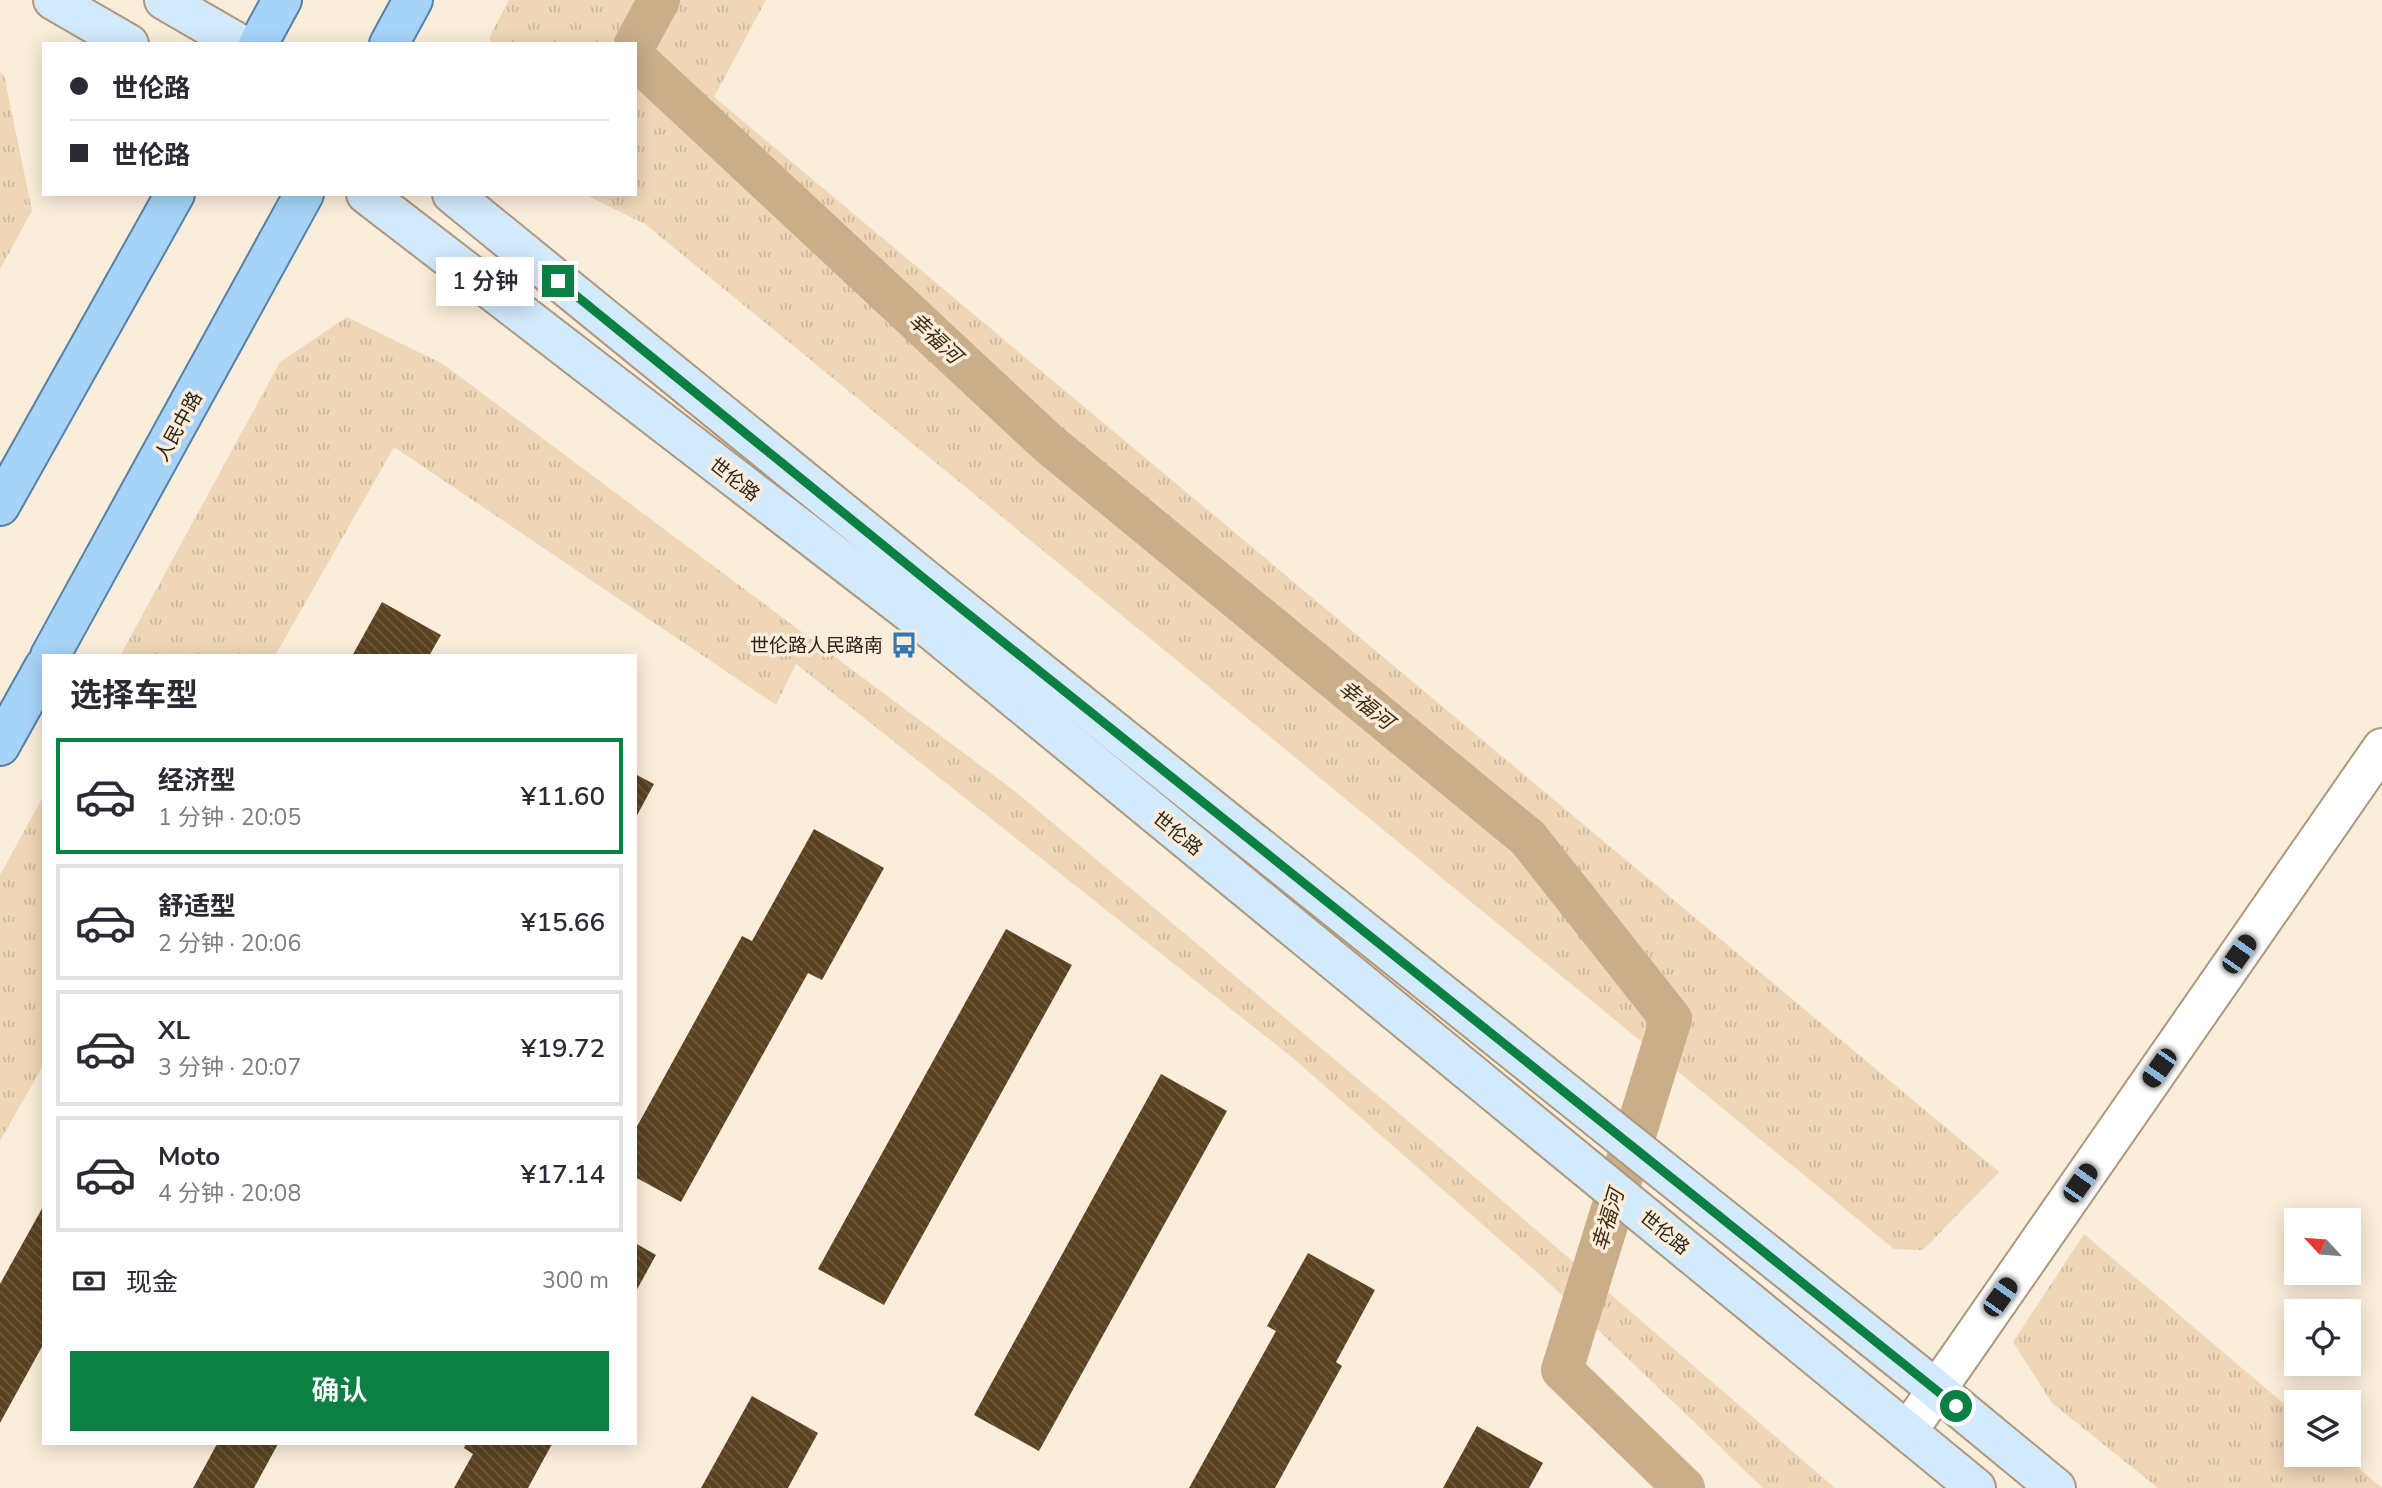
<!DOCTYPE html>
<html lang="zh">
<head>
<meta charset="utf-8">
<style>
	:root { --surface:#fff; --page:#f7f7f7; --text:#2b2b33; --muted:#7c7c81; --line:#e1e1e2; --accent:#0b8043 }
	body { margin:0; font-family:"Nunito Sans","Noto Sans SC",sans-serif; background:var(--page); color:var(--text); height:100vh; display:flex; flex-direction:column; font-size:26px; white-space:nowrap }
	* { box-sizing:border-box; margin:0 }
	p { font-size:23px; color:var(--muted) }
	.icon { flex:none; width:38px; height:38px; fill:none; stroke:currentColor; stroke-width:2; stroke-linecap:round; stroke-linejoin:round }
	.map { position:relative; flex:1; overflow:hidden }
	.drawer { position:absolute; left:42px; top:654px; width:595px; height:791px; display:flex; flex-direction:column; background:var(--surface); border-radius:0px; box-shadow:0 4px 18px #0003 }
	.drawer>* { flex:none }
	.banner { position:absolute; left:42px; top:42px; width:595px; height:154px; border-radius:0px; box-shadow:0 4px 18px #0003; display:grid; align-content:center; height:154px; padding:0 28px; background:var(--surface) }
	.needle { width:46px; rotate:296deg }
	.controls { position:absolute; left:2284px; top:1208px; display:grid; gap:14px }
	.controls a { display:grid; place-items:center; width:77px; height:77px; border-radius:0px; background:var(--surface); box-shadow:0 4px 18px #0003; font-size:35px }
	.end { position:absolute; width:32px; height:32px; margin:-16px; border:9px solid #0b8043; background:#fff; box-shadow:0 0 0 4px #fff }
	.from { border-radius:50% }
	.bubble { position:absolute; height:49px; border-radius:0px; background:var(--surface); box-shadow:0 4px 18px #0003; font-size:23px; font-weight:600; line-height:49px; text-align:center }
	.car { position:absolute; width:21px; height:42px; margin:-21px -10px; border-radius:9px; box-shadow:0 0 5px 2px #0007; background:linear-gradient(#222 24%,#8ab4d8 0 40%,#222 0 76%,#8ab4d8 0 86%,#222 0) }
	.banner b { display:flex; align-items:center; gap:24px; height:66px; font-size:26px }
	.banner b+b { border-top:2px solid var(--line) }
	.banner i { width:18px; height:18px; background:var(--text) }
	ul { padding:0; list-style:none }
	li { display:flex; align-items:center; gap:21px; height:116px; margin:0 14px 10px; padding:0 14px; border:4px solid var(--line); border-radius:0px }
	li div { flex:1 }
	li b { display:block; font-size:26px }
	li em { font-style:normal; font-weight:600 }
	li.on { border-color:var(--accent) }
	li>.icon { width:63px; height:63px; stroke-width:1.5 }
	h2 { padding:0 28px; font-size:32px; line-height:84px }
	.pay { display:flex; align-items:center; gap:18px; height:77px; padding:0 28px; font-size:26px }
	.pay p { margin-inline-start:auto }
	.primary-button { display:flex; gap:14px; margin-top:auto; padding:14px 28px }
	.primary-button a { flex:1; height:80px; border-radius:0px; background:var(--accent); color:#fff; font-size:28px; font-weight:600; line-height:80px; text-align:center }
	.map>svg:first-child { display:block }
</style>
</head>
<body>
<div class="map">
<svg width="2382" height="1488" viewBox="0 0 2382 1488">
	<defs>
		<pattern id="grass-tufts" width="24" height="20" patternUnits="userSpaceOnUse" patternTransform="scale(1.75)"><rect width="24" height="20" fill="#efd6b7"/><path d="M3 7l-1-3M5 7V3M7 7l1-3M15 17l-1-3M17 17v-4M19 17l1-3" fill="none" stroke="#cdb79d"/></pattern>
		<pattern id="building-back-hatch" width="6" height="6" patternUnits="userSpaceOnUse" patternTransform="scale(1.75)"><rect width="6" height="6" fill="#5a4221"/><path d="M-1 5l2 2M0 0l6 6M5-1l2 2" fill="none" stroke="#6e5b3f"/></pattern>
	</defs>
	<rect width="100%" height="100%" fill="#fbeddb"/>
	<g fill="url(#grass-tufts)">
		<polygon points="509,0 766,0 714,97 1999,1172 1923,1250 1894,1249 645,224 584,194 635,194 635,44 491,44 490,36"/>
		<polygon points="0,72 4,75 32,211 0,269"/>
		<polygon points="347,317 443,364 1016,792 1477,1179 1835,1488 1763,1488 1549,1283 1294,1059 796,664 776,705 394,447 275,656 120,656 280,362"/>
		<polygon points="44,795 44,1064 0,1141 0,875"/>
		<polygon points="2084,1234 2296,1414 2296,1454 2343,1454 2382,1488 2158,1488 2052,1403 2013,1342"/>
	</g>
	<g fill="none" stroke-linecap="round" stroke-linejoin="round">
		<g stroke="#caae8a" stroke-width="42">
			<polyline points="635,44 659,0"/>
			<polyline points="635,58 1048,443 1528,838 1671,1019 1562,1370 1684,1488"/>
		</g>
	</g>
	<g fill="url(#building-back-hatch)">
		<polygon points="382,602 441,635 429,656 352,656"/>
		<polygon points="635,774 654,784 635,819"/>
		<polygon points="814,829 884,868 822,980 808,973 681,1202 635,1177 635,1130 742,936 752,941"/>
		<polygon points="1006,929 1072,965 884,1305 818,1269"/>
		<polygon points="1161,1074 1227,1111 1039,1451 974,1415"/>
		<polygon points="44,1205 44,1343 0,1423 0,1284"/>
		<polygon points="635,1243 656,1255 635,1293"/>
		<polygon points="1308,1253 1375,1290 1336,1362 1342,1366 1275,1488 1189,1488 1276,1331 1267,1326"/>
		<polygon points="752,1396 818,1433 788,1488 701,1488"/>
		<polygon points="1477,1426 1543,1463 1529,1488 1443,1488"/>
		<polygon points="217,1444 278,1444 254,1488 193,1488"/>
		<polygon points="466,1444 552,1444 528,1488 454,1488 473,1454 464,1448"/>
	</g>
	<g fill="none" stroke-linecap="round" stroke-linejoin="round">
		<g stroke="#ae977b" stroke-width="42">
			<polyline id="street" points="1908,1431 2382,748"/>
		</g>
		<g stroke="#ae977b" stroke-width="42">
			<g id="secondary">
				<polyline points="53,0 129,44"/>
				<polyline points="164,0 240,44"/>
				<polyline points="366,194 918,619 1976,1488"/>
				<polyline points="452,194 942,593 1936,1389 2056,1488"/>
			</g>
		</g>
		<g stroke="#5582a6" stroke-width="42">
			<g id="primary">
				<polyline points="258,44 282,0"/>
				<polyline points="389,44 413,0"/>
				<polyline points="0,506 175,194"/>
				<polyline points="50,656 304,194"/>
				<polyline points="0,746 44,667"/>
			</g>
		</g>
		<use href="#street" stroke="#fff" stroke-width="38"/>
		<use href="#secondary" stroke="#d3e9fc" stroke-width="38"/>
		<use href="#primary" stroke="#a7d3f8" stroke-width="38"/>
	</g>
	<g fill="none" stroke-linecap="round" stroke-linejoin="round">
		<polyline stroke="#0b8043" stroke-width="9" points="558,281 942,593 1956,1406"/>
	</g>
	<defs>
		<g id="bus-bare" transform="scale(2.1)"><path d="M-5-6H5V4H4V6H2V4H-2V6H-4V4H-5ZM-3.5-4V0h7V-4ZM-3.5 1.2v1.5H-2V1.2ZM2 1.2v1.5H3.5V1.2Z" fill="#3578ae" stroke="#fbeddb" stroke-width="2.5" paint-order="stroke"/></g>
	</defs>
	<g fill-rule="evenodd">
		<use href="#bus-bare" x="904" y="645"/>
	</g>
	<g text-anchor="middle" stroke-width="7" stroke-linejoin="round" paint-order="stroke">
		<g font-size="19" fill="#2b2216" stroke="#fbeddb">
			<text transform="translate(178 426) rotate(-61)" y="7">人民中路</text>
			<text transform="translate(735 479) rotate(38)" y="7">世伦路</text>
			<text transform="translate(1178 833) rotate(39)" y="7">世伦路</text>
			<text transform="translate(1665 1232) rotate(39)" y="7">世伦路</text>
		</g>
		<g font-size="19" fill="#2b2216" stroke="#fbeddb" text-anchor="end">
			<text x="883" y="652">世伦路人民路南</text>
		</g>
		<g font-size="21" font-style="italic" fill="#3f2b0d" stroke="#fbeddb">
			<text transform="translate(935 338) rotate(43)" y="7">幸福河</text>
			<text transform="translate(1366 705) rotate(39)" y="7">幸福河</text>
			<text transform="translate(1608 1220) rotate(-73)" y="7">幸福河</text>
		</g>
	</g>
</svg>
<div class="controls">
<a><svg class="needle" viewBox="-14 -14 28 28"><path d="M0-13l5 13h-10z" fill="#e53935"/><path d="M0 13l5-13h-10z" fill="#7c7c81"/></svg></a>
<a><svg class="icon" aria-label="locate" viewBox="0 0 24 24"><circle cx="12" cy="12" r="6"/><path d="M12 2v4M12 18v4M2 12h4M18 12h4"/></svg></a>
<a><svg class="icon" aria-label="layers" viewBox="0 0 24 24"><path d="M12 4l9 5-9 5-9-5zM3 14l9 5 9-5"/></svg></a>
</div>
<i class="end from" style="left:1956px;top:1406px"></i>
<i class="end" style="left:558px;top:281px"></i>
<div class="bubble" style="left:436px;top:257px;width:98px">1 分钟</div>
<i class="car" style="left:2239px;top:954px;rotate:35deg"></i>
<i class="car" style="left:2159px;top:1068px;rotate:215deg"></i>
<i class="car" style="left:2080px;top:1183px;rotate:35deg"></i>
<i class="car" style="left:2000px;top:1297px;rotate:35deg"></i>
<div class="banner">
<b><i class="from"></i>世伦路</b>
<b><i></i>世伦路</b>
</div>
<section class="drawer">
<h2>选择车型</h2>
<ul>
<li class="on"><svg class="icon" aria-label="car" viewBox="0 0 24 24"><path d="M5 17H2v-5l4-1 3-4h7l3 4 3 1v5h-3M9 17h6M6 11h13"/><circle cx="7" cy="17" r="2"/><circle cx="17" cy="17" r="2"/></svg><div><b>经济型</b><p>1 分钟 · 20:05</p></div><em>¥11.60</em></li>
<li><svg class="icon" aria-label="car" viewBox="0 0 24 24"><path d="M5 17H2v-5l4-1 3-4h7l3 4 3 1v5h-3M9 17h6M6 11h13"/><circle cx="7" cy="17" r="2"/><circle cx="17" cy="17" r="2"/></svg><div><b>舒适型</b><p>2 分钟 · 20:06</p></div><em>¥15.66</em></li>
<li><svg class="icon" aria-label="car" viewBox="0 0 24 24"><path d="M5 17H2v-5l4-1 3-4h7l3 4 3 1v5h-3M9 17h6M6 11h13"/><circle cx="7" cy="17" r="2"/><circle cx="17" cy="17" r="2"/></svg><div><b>XL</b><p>3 分钟 · 20:07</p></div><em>¥19.72</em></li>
<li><svg class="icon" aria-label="car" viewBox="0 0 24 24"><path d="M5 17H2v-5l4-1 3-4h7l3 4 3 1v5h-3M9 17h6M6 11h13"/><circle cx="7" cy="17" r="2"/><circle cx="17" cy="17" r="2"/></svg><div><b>Moto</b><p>4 分钟 · 20:08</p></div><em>¥17.14</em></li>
</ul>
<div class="pay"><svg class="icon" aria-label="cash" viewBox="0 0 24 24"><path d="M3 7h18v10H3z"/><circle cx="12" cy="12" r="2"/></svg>现金<p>300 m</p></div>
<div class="primary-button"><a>确认</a></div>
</section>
</div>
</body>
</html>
